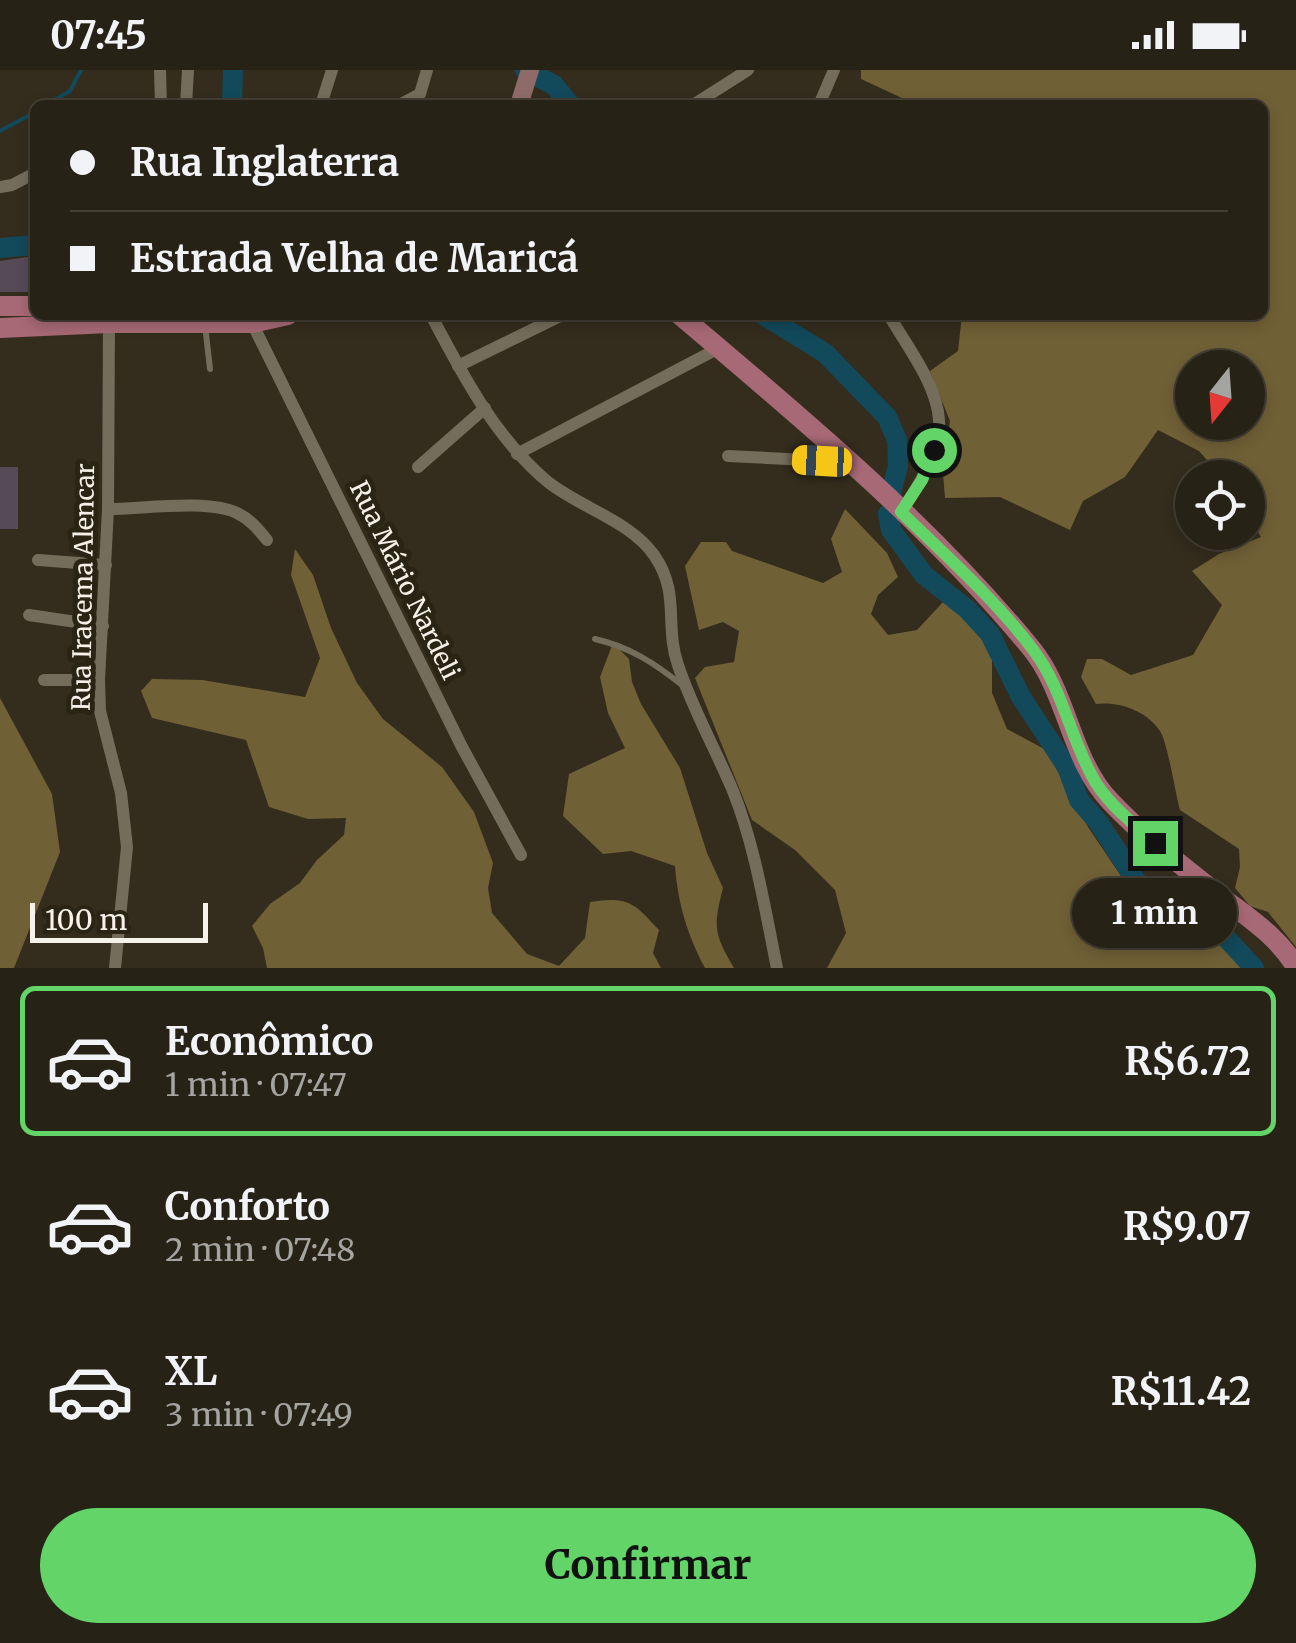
<!DOCTYPE html>
<html lang="pt">
<head>
<meta charset="utf-8">
<style>
	:root { --surface:#272216; --page:#332f23; --text:#f1f3f6; --muted:#a4a4a1; --line:#433f35; --accent:#63d468 }
	body { margin:0; font-family:Merriweather,serif; background:var(--page); color:var(--text); height:100vh; display:flex; flex-direction:column; font-size:38px; white-space:nowrap }
	* { box-sizing:border-box; margin:0 }
	p { font-size:32px; color:var(--muted) }
	.icon { flex:none; width:55px; height:55px; fill:none; stroke:currentColor; stroke-width:2; stroke-linecap:round; stroke-linejoin:round }
	.map { position:relative; height:898px; overflow:hidden }
	.panel { display:flex; flex-direction:column; background:var(--surface); flex:1 }
	.panel>* { flex:none }
	.guide { position:absolute; left:30px; top:30px; width:1238px; height:220px; border-radius:15px; box-shadow:0 5px 15px #0003,0 0 0 2px var(--line); display:grid; align-content:center; height:220px; padding:0 40px; background:var(--surface) }
	.needle { width:65px; rotate:197deg }
	.fabs { position:absolute; left:1175px; top:280px; display:grid; gap:20px }
	.fabs a { display:grid; place-items:center; width:90px; height:90px; border-radius:50%; background:var(--surface); box-shadow:0 5px 15px #0003,0 0 0 2px var(--line); font-size:50px }
	.scale { position:absolute; left:30px; bottom:25px; width:178px; box-sizing:border-box; padding-left:10px; border:5px solid #f7f2e9; border-top:0; font-size:28px; line-height:35px; white-space:nowrap; color:#f7f2e9; -webkit-text-stroke:8px #2a2414; paint-order:stroke }
	.end { position:absolute; width:45px; height:45px; margin:-22px; border:12px solid #63d468; background:#111; box-shadow:0 0 0 5px #111 }
	.from { border-radius:50% }
	.bubble { position:absolute; height:70px; border-radius:35px; background:var(--surface); box-shadow:0 5px 15px #0003,0 0 0 2px var(--line); font-size:32px; font-weight:700; line-height:70px; text-align:center }
	.car { position:absolute; width:30px; height:60px; margin:-30px -15px; border-radius:12px; box-shadow:0 0 8px 2px #0007; background:linear-gradient(#f5c518 24%,#345 0 40%,#f5c518 0 76%,#345 0 86%,#f5c518 0) }
	.guide b { display:flex; align-items:center; gap:35px; height:95px; font-size:38px }
	.guide b+b { border-top:2px solid var(--line) }
	.guide i { width:25px; height:25px; background:var(--text) }
	ul { padding:18px 0 0; list-style:none }
	li { display:flex; align-items:center; gap:30px; height:150px; margin:0 20px 15px; padding:0 20px; border:5px solid transparent; border-radius:15px }
	li div { flex:1 }
	li b { display:block; font-size:38px }
	li em { font-style:normal; font-weight:700 }
	li.selected { border-color:var(--accent) }
	li>.icon { width:90px; height:90px; stroke-width:1.5 }
	.primary-button { display:flex; gap:20px; margin-top:auto; padding:20px 40px }
	.primary-button a { flex:1; height:115px; border-radius:60px; background:var(--accent); color:#111; font-size:40px; font-weight:700; line-height:115px; text-align:center }
	.status { display:flex; justify-content:space-between; align-items:center; height:70px; padding:0 50px; background:var(--surface); direction:ltr }
	.status svg { height:28px; fill:currentColor }
	.map>svg:first-child { display:block }
</style>
</head>
<body>
<div class="status"><b>07:45</b><svg viewBox="0 0 49 12"><path d="M0 12V9h3v3zM5 12V6h3v6zM10 12V3h3v9zM15 12V0h3v12zM26 1h20v11H26zM47 4h2v5h-2z"/></svg></div>
<div class="map">
<svg width="1296" height="898" viewBox="0 0 1296 898">
	<rect width="100%" height="100%" fill="#342d1e"/>
	<g fill="#706036" fill-rule="evenodd">
		<path d="M861 0H1296V877L1268 842 1250 836 1235 818 1240 797 1239 779 1180 740C1175 722 1168 674 1160 661 1147 641 1119 631 1096 634L1081 607 1087 589H1102L1131 605 1193 585 1222 535 1192 501 1219 484 1261 467 1248 445V408L1222 407 1199 381 1158 360 1125 407 1083 431 1070 460 1000 427 945 428 943 403 950 351 930 301 958 281 962 245H1262V35H917L861 9ZM1192 298H1248V352H1192Z"/>
		<polygon points="845,439 887,483 898,507 878,525 871,544 888,565 917,560 944,531 972,554 992,586 992,623 1007,659 1046,680 1088,757 1121,806 1219,860 1254,898 827,898 846,863 835,820 795,780 752,750 695,608 705,597 734,592 739,561 723,552 699,560 685,496 701,472 726,472 732,481 823,513 842,502 831,469"/>
		<path d="M295 479 313 505 331 558 357 613 383 649 442 697 474 742 493 793 488 818 492 843 527 884 559 896 585 868 590 832C629 826 634 833 659 860L653 883 661 898H267L263 878 252 856 270 834 300 813 317 790 344 765 346 748 308 749 269 737 246 670 152 648 141 621 152 609 202 610 305 627 320 588 291 505Z"/>
		<path d="M613 573 629 589 632 612 641 634 680 698 707 783 723 818C713 857 714 864 734 898H705C687 864 678 834 675 796L631 781 603 784 563 746 569 704 625 678 608 643 600 607Z"/>
		<polygon points="0,628 52,724 60,782 14,898 0,898"/>
	</g>
	<g fill="none" stroke-linecap="round" stroke-linejoin="round">
		<g stroke="#12495b" stroke-width="4">
			<polyline points="46,35 70,21 81,0"/>
			<polyline points="0,61 35,42"/>
		</g>
		<g stroke="#12495b" stroke-width="20">
			<polyline points="525,0 554,15 570,35"/>
			<polyline points="232,35 233,0"/>
			<polyline points="0,178 35,175"/>
			<polyline points="763,245 825,283 887,347 897,370 898,396 891,423"/>
			<polyline points="888,444 891,460 924,505 967,539 990,564 1021,627 1067,697 1079,730 1099,753 1139,815 1219,860 1254,898"/>
		</g>
	</g>
	<g fill="#574a57">
		<polygon points="35,186 35,222 0,222 0,191"/>
		<rect x="0" y="397" width="18" height="62"/>
	</g>
	<g fill="none" stroke-linecap="round" stroke-linejoin="round">
		<g stroke="#746d5c" stroke-width="6">
			<polyline points="205,255 210,299"/>
			<path d="M595 569C630 577 654 593 682 615"/>
		</g>
		<g stroke="#746d5c" stroke-width="12">
			<polyline points="160,0 161,35"/>
			<polyline points="186,35 188,0"/>
			<polyline points="321,35 332,0"/>
			<polyline points="399,35 420,24 427,0"/>
			<polyline points="693,35 748,0"/>
			<polyline points="819,35 834,0"/>
			<polyline points="0,117 12,115 35,103"/>
			<path d="M431 245C462 304 496 369 548 412 581 438 630 451 654 485 681 524 664 555 678 595 692 638 715 678 733 721 755 776 765 839 777 898"/>
			<path d="M889 245C906 275 937 314 939 350 941 383 918 416 901 442"/>
			<polyline points="109,253 108,439 99,610 100,641 121,723 127,777 115,898"/>
			<polyline points="252,253 462,677 521,785"/>
			<polyline points="458,296 562,245"/>
			<polyline points="517,384 719,278"/>
			<polyline points="728,386 850,392"/>
			<polyline points="418,397 485,338"/>
			<path d="M108 439C143 439 207 429 237 443 250 449 258 459 267 470"/>
			<polyline points="38,490 106,495"/>
			<polyline points="29,545 103,556"/>
			<polyline points="44,610 99,610"/>
		</g>
		<polyline stroke="#8e6b68" stroke-width="18" points="519,35 530,0"/>
		<g stroke="#a76975" stroke-width="20">
			<polyline points="0,236 35,236"/>
			<path d="M680 245C803 349 928 453 1031 578 1068 623 1070 689 1110 731 1143 766 1182 796 1219 825 1247 847 1278 866 1296 897"/>
			<polyline points="0,258 109,253 252,253 288,245"/>
		</g>
	</g>
	<g fill="none" stroke-linecap="round" stroke-linejoin="round">
		<path stroke="#63d468" stroke-width="12" d="M934 380 922 410 901 442C946 486 996 530 1034 581 1062 618 1070 666 1092 706 1106 733 1133 753 1155 773"/>
	</g>
	<g text-anchor="middle" stroke-width="10" stroke-linejoin="round" paint-order="stroke">
		<g font-size="25" fill="#f7f2e9" stroke="#2a2414">
			<text transform="translate(405 510) rotate(64)" y="9">Rua Mário Nardeli</text>
			<text transform="translate(83 517) rotate(-89)" y="9">Rua Iracema Alencar</text>
		</g>
	</g>
</svg>
<div class="fabs">
<a><svg class="needle" viewBox="-14 -14 28 28"><path d="M0-13l5 13h-10z" fill="#e53935"/><path d="M0 13l5-13h-10z" fill="#a4a4a1"/></svg></a>
<a><svg class="icon" aria-label="locate" viewBox="0 0 24 24"><circle cx="12" cy="12" r="6"/><path d="M12 2v4M12 18v4M2 12h4M18 12h4"/></svg></a>
</div>
<div class="scale">100 m</div>
<i class="end from" style="left:934px;top:380px"></i>
<i class="end" style="left:1155px;top:773px"></i>
<div class="bubble" style="left:1072px;top:808px;width:165px">1 min</div>
<i class="car" style="left:822px;top:391px;rotate:273deg"></i>
<div class="guide">
<b><i class="from"></i>Rua Inglaterra</b>
<b><i></i>Estrada Velha de Maricá</b>
</div>
</div>
<section class="panel">
<ul>
<li class="selected"><svg class="icon" aria-label="car" viewBox="0 0 24 24"><path d="M5 17H2v-5l4-1 3-4h7l3 4 3 1v5h-3M9 17h6M6 11h13"/><circle cx="7" cy="17" r="2"/><circle cx="17" cy="17" r="2"/></svg><div><b>Econômico</b><p>1 min · 07:47</p></div><em>R$6.72</em></li>
<li><svg class="icon" aria-label="car" viewBox="0 0 24 24"><path d="M5 17H2v-5l4-1 3-4h7l3 4 3 1v5h-3M9 17h6M6 11h13"/><circle cx="7" cy="17" r="2"/><circle cx="17" cy="17" r="2"/></svg><div><b>Conforto</b><p>2 min · 07:48</p></div><em>R$9.07</em></li>
<li><svg class="icon" aria-label="car" viewBox="0 0 24 24"><path d="M5 17H2v-5l4-1 3-4h7l3 4 3 1v5h-3M9 17h6M6 11h13"/><circle cx="7" cy="17" r="2"/><circle cx="17" cy="17" r="2"/></svg><div><b>XL</b><p>3 min · 07:49</p></div><em>R$11.42</em></li>
</ul>
<div class="primary-button"><a>Confirmar</a></div>
</section>
</body>
</html>
